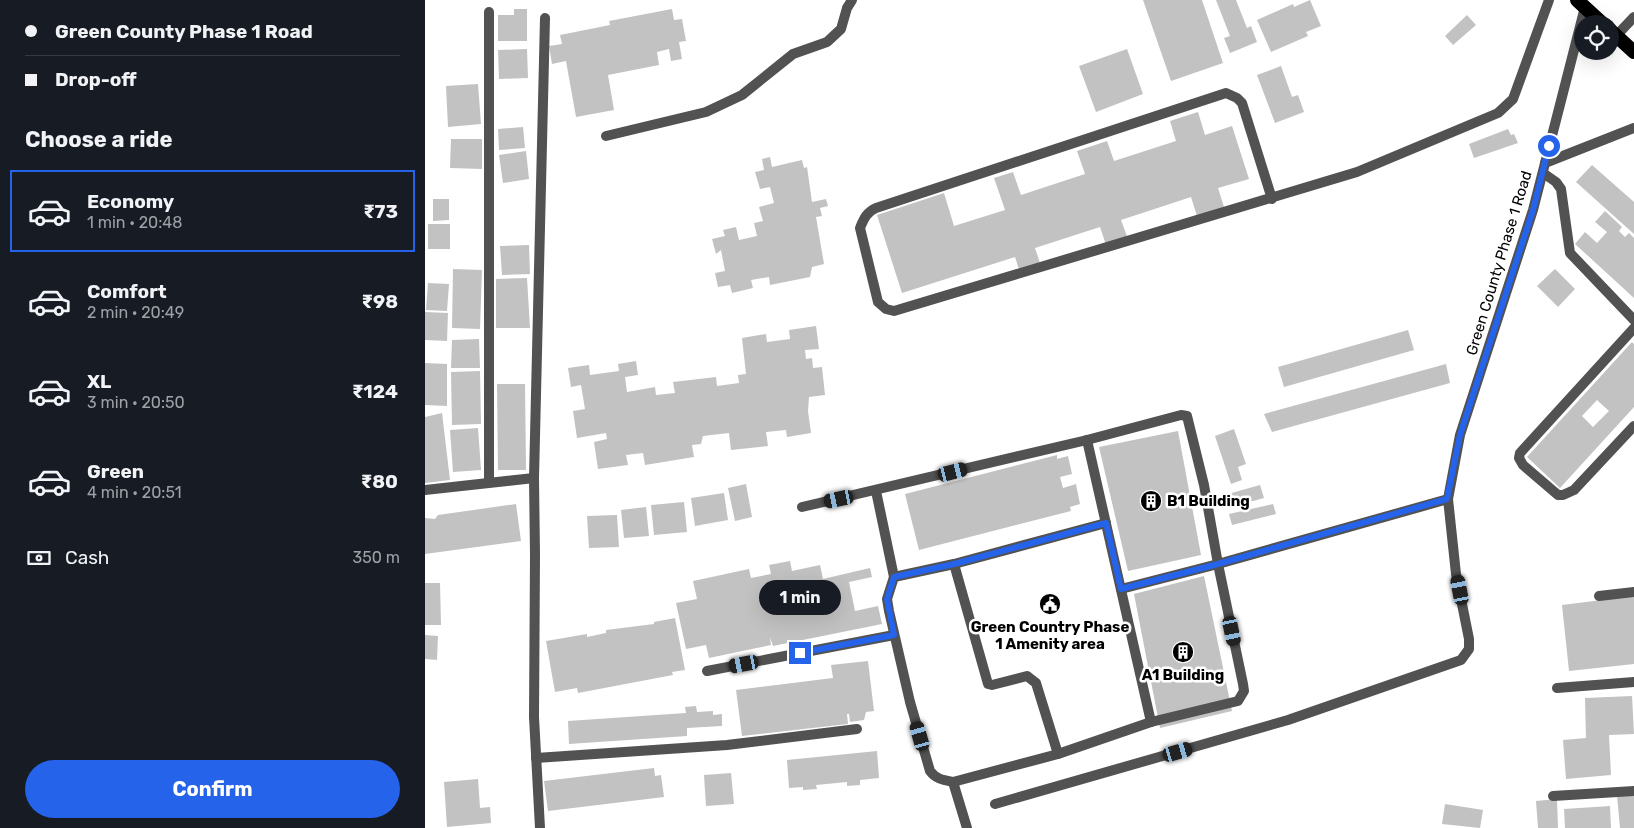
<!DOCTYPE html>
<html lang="en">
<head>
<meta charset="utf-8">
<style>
	:root { --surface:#171b24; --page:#20242c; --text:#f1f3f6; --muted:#9ea1a6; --line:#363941; --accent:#2563eb }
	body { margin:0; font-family:Rubik,sans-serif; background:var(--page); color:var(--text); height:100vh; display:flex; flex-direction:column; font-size:19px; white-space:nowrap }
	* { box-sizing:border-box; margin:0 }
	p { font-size:16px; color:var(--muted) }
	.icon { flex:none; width:28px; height:28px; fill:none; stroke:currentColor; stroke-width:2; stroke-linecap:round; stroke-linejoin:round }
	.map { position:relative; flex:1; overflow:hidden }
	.details { display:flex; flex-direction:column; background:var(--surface); width:425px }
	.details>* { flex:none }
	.guide { display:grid; align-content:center; height:110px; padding:0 25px; background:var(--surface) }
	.fabs { position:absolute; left:1149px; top:15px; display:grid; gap:10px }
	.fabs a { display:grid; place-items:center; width:45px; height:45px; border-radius:50%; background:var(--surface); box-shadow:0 5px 20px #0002; font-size:25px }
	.end { position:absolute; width:22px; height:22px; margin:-11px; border:6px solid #2563eb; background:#fff; box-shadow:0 0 0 2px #fff }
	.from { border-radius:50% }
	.bubble { position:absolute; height:35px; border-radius:18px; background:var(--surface); box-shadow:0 5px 20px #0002; font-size:16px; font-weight:700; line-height:35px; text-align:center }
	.car { position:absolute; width:15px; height:30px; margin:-15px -8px; border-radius:6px; box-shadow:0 0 4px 1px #0007; background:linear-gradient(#222 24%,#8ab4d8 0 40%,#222 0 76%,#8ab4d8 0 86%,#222 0) }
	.guide b { display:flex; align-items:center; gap:18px; height:48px; font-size:19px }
	.guide b+b { border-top:1px solid var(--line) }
	.guide i { width:12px; height:12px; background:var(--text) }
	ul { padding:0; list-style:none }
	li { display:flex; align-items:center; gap:15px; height:82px; margin:0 10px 8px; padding:0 15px; border:2px solid transparent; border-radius:0px }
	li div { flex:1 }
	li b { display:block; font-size:19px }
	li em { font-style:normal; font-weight:700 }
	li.selected { border-color:var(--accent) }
	li>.icon { width:45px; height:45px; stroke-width:1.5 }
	h2 { padding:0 25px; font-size:22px; line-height:60px }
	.pay { display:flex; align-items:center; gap:12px; height:55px; padding:0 25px; font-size:19px }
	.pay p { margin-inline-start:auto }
	.primary-button { display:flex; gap:10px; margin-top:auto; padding:10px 25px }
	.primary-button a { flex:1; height:58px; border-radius:30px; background:var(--accent); color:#fff; font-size:20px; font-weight:700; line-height:58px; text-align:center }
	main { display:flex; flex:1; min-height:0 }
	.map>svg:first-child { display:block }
</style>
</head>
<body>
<main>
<section class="details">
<div class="guide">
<b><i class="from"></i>Green County Phase 1 Road</b>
<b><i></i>Drop-off</b>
</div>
<h2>Choose a ride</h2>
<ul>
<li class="selected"><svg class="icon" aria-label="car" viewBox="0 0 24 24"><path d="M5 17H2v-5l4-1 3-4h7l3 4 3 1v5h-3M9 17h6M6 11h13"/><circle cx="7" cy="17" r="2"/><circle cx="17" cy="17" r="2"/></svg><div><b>Economy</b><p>1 min · 20:48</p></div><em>₹73</em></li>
<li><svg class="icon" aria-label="car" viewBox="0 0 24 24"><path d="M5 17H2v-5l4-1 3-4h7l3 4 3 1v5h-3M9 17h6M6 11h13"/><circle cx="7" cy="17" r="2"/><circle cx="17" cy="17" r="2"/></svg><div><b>Comfort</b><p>2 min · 20:49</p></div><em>₹98</em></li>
<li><svg class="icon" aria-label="car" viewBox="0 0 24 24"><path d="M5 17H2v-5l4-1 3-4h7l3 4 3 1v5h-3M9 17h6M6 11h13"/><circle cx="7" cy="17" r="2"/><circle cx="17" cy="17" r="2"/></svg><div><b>XL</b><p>3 min · 20:50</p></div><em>₹124</em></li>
<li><svg class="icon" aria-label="car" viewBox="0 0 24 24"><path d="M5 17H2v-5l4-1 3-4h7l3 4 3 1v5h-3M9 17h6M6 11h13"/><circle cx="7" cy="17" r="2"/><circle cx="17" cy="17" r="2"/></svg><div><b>Green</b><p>4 min · 20:51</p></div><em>₹80</em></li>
</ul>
<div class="pay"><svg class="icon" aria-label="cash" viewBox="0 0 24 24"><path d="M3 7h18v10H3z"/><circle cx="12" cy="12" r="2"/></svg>Cash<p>350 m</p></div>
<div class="primary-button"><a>Confirm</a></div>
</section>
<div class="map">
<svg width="1209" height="828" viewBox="0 0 1209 828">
	<rect width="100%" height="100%" fill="#fff"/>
	<g fill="#c2c2c2" fill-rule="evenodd">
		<polygon points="718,0 777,0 798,63 746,81"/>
		<polygon points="791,0 811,0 822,28 826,26 832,42 805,53 799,38 805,36"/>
		<polygon points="885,0 896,26 881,32 883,36 846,52 832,20 868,4 869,7"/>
		<polygon points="89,9 102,9 102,41 73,41 73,15 89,15"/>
		<polygon points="247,9 249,20 257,19 261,41 254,42 257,59 246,61 244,49 232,52 234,65 183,75 189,110 151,117 141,61 127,64 124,46 137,44 135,35 185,25 184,21"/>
		<polygon points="1042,15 1051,25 1028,45 1020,36"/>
		<polygon points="102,49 103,78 74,79 73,50"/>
		<polygon points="702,49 718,94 671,112 654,66"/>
		<polygon points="856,66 867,97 873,95 879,112 850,123 832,75"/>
		<polygon points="53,84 56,124 23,127 21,86"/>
		<polygon points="773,112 780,135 807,126 824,179 793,188 799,207 772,216 766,197 696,220 703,239 681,245 675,227 610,248 616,266 595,273 590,257 477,293 452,215 519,193 529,226 580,210 569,178 588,172 596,195 660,174 652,151 682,141 689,161 751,141 745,121"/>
		<polygon points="98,127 100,148 74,150 73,129"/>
		<polygon points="1083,129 1086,135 1089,134 1093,143 1049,158 1044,144"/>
		<polygon points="26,139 57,139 57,169 25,168"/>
		<polygon points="101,151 104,179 78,183 74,155"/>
		<polygon points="345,157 347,167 377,160 379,168 382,167 387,202 401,199 403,206 395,208 397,216 391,217 399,264 387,267 385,277 345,285 344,277 326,280 328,288 307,293 305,285 293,287 290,273 300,271 296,250 291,254 287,239 300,236 298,230 311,227 314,240 332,236 329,223 338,221 334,207 349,203 345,187 335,189 330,172 339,170 337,159"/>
		<polygon points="1167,165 1209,202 1209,234 1151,182"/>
		<polygon points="8,199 24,199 24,220 8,221"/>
		<polygon points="1180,211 1197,227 1194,231 1200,237 1204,233 1209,238 1209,298 1150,244 1160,232 1172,243 1182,232 1170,222"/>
		<rect x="3" y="224" width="22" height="25"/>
		<polygon points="104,245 105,274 77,275 75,246"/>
		<polygon points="28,269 57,270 55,329 27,328"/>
		<polygon points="1130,269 1150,289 1133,307 1112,286"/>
		<polygon points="102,278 105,328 71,328 71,279"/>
		<polygon points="3,283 24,284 22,311 1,310"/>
		<polygon points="0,312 23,313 22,341 0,340"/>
		<polygon points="391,326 394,349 380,350 381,359 387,358 388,368 397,367 400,395 384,397 383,411 386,433 362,437 361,430 341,432 343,446 306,450 304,433 278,436 276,444 267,445 269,457 220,465 218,453 201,455 203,465 173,469 169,442 182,439 181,433 152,438 148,411 160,409 156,385 146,387 143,368 164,365 165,375 194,371 193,364 211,361 213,375 200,377 202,392 230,387 231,395 250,393 248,382 291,377 292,386 314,383 313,375 321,374 317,338 341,334 342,342 365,339 364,330"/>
		<polygon points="983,330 989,350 859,387 853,367"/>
		<polygon points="54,339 55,368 26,368 27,340"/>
		<path d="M1207 342 1209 344V407L1135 488 1102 457ZM1172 400 1184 411 1168 427 1157 416Z"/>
		<polygon points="0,363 22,364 22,406 0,405"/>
		<polygon points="1021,364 1025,383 847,432 839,414"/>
		<polygon points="55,371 56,424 27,425 26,372"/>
		<polygon points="72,384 100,384 101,470 73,470"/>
		<polygon points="17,413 25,480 0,483 0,417"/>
		<polygon points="53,428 56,470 28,472 25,430"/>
		<polygon points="809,429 821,464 813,467 817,480 806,484 790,436"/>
		<polygon points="753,431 776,555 703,571 674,447"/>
		<polygon points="632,455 632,459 643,456 647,474 635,477 638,488 651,484 655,504 645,507 646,511 494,550 480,494"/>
		<polygon points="321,484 327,517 310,521 303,488"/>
		<polygon points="835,485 839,498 806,507 803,494"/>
		<polygon points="299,493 303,520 270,526 266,498"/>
		<polygon points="259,502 262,532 229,535 226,505"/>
		<polygon points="91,504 96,541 0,554 0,518 10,519 13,515"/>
		<polygon points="848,504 851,514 807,525 804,514"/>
		<polygon points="221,507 224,536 199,538 196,510"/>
		<polygon points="192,515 194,547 164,548 162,516"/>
		<polygon points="365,561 367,571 395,565 398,579 445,568 447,577 424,582 430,611 453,606 457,624 348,646 345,637 346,645 284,658 281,645 261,649 251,603 272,599 268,581 324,569 326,578 346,574 344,565"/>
		<polygon points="779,576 807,711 735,728 709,594"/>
		<polygon points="0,583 15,583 16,625 0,625"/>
		<polygon points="1209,596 1209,664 1144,671 1137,605"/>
		<polygon points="250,618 260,670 247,672 248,675 153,693 152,688 130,692 121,641 162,634 162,637 181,633 181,630 229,624 229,622"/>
		<polygon points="0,635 13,636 12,660 0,659"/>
		<polygon points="443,661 449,711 441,712 439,720 425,722 424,714 422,714 423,724 317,736 311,690 408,678 406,665"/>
		<polygon points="1207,696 1209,734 1184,735 1186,775 1141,779 1138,740 1161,738 1160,698"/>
		<polygon points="271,706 272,712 288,711 288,715 297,714 297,726 262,728 262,736 144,744 143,721 261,713 260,707"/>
		<polygon points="452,751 454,778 435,780 435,785 422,786 422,782 391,785 392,789 378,790 378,787 364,788 362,760"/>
		<polygon points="229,768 230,776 236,775 239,797 123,811 119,781"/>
		<polygon points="306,773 309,804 281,806 279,775"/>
		<polygon points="53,779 55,808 65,807 66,823 22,827 19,782"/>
		<polygon points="1209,795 1209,828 1195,828 1192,796"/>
		<polygon points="1132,799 1133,828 1113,828 1111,801"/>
		<polygon points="1020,804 1058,810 1055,828 1017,824"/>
		<polygon points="1185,806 1186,828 1140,828 1139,809"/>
	</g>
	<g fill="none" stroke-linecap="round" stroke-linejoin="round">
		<polyline stroke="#525252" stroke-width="10" points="181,136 281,112 317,95 368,54 402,42 416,29 422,8 427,0"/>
		<g stroke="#525252" stroke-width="10">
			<polyline points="64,12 64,481"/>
			<polyline points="1191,36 1209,17"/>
			<polyline points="1120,163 1209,128"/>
			<polyline points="1118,173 1131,182 1136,189 1145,253 1209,320"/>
			<path d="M847 199 817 103 812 98 801 93 451 208C442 212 439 218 435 228L453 302 461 309 469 311 932 172 1073 113 1088 99 1124 0"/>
			<polyline points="1209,328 1095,453 1094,458 1098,465 1133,495 1138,495 1149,490 1209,426"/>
			<polyline points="662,440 726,722"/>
			<polyline points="0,490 109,478"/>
			<polyline points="451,491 469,577"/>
			<polyline points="377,507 662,440 756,415 762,416 779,485 793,564 696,589"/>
			<path d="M681 523 529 564 469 577 462 599 464 611 485 702 505 771C511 779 518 780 528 782L633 754 726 722 813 701 819 691 818 684 793 564 1023 499"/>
			<polyline points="529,564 563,684 567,685 602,676 611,683 633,754"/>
			<polyline points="1174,596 1209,592"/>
			<polyline points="282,671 469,635"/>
			<polyline points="1132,688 1209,682"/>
			<polyline points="111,758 302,745 432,729"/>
			<polyline points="528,782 542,828"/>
			<polyline points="1128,796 1209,791"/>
			<polyline points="570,804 863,720 1036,660 1044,649 1044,639 1031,574 1023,499 1035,435 1108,210 1160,7"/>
			<polyline points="115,828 109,717 110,555 109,478 120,18"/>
		</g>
		<g stroke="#000" stroke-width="14">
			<polyline points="1152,0 1178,24"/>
			<polyline points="1185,30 1209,52"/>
		</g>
	</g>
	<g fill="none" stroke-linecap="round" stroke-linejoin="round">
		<polyline stroke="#2563eb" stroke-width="6" points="375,653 469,635 462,599 469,577 529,564 681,523 696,589 793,564 1022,499 1035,435 1108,210 1124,146"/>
	</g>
	<defs>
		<g id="building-disc" transform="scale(1.125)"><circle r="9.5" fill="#000" stroke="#fff"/><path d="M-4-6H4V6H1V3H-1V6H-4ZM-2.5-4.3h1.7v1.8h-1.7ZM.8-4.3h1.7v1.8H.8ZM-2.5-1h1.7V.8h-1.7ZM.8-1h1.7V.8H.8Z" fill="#fff"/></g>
		<g id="civic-disc" transform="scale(1.125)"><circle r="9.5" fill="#000" stroke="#fff"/><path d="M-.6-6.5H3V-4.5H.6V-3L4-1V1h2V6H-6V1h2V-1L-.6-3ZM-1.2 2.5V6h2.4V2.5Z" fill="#fff"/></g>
	</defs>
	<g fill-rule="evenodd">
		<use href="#building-disc" x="726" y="501"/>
		<use href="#civic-disc" x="625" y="604"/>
		<use href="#building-disc" x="758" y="652"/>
	</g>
	<g text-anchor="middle" stroke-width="5" stroke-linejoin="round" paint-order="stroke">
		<g font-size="15" fill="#000" stroke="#fff">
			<text transform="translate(1074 263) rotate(-73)" y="5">Green County Phase 1 Road</text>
		</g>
		<g font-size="15" font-weight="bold" fill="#000" stroke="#fff">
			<text x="742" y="506" text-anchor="start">B1 Building</text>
			<text x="625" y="632">Green Country Phase<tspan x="625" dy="17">1 Amenity area</tspan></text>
			<text x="758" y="680">A1 Building</text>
		</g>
	</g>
</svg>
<div class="fabs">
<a><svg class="icon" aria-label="locate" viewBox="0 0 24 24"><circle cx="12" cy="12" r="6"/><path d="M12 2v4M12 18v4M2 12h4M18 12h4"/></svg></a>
</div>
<i class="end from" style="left:1124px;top:146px"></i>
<i class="end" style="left:375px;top:653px"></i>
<div class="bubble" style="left:334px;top:580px;width:82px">1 min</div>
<i class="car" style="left:528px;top:472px;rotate:76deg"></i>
<i class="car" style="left:414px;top:499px;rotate:258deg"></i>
<i class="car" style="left:1035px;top:590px;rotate:349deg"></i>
<i class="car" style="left:807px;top:631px;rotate:168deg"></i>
<i class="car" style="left:319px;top:664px;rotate:259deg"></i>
<i class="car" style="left:495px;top:736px;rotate:344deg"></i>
<i class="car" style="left:753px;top:752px;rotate:74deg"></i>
</div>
</main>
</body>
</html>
